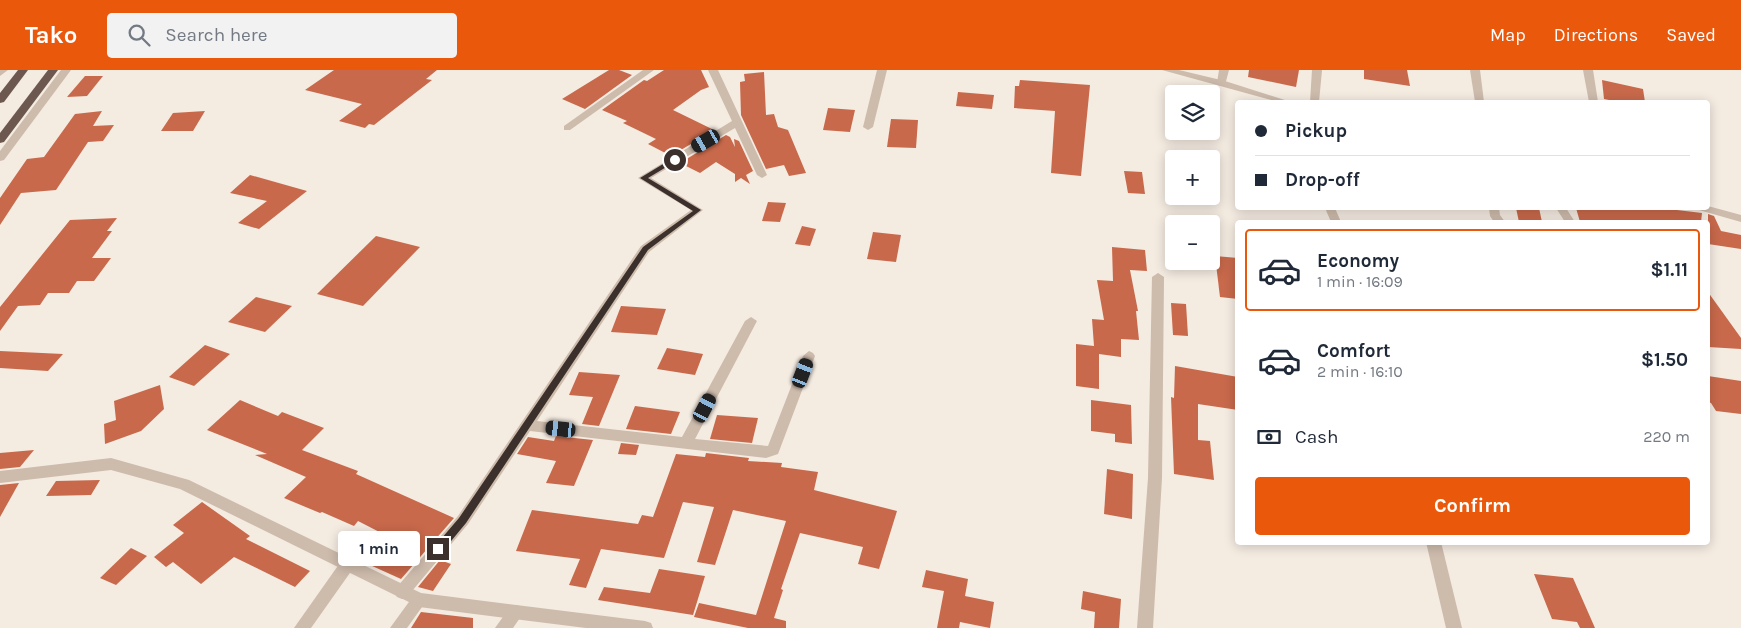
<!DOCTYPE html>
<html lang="en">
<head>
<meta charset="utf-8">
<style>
	:root { --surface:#fff; --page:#f2f2f3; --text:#1f2937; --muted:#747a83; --line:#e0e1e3; --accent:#ea580c }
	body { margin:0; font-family:Karla,sans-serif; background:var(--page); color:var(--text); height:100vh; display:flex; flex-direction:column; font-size:19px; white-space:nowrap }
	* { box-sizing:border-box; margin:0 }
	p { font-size:16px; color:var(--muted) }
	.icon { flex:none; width:28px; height:28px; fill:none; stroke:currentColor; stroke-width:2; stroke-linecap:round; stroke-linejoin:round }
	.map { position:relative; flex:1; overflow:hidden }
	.sheet { position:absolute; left:1235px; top:150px; width:475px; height:325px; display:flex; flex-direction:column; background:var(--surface); border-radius:5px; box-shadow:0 2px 12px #0003 }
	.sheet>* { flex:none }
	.top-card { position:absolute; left:1235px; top:30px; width:475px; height:110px; border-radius:5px; box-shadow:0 2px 12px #0003; display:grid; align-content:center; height:110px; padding:0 20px; background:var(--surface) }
	.tools { position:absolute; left:1165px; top:15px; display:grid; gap:10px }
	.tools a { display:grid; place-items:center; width:55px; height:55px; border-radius:5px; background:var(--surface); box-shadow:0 2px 12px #0003; font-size:25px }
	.end { position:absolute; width:22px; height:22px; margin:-11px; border:6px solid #3b302b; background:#fff; box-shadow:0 0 0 2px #fff }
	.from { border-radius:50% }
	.bubble { position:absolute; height:35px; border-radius:5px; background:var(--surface); box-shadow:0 2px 12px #0003; font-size:16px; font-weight:700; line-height:35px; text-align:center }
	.car { position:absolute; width:15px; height:30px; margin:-15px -8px; border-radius:6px; box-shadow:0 0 4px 1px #0007; background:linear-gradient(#222 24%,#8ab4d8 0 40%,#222 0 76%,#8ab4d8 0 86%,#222 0) }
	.top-card b { display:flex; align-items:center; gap:18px; height:48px; font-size:19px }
	.top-card b+b { border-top:1px solid var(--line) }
	.top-card i { width:12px; height:12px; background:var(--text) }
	ul { padding:9px 0 0; list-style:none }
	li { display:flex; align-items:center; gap:15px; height:82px; margin:0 10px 8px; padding:0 10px; border:2px solid transparent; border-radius:5px }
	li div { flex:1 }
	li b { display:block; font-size:19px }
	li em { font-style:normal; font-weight:700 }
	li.current { border-color:var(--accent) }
	li>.icon { width:45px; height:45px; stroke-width:1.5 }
	.pay { display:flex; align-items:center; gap:12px; height:55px; padding:0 20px; font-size:19px }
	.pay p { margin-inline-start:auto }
	.button { display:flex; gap:10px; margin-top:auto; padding:10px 20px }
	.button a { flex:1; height:58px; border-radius:5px; background:var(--accent); color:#fff; font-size:20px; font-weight:700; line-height:58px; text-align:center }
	header { display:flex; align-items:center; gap:30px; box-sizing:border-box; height:70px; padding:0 25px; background:var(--accent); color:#fff }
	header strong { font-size:24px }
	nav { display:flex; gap:28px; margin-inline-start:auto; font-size:18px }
	.search { width:350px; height:45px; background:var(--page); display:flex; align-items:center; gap:12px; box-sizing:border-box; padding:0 18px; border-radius:5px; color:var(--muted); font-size:19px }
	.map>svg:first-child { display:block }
</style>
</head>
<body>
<header>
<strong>Tako</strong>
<div class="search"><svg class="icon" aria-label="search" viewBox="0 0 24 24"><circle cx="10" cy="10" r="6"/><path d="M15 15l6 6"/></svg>Search here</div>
<nav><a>Map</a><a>Directions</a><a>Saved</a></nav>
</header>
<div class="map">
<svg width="1741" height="558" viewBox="0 0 1741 558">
	<rect width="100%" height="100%" fill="#f4ebe1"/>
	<g fill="#c8694b">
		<polygon points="334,0 437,0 426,9 432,10 374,55 369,54 365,58 339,51 362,34 305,20"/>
		<polygon points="609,0 619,0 632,5 585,39 562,29"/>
		<polygon points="664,0 701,0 709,17 701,20 673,40 714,60 671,86 648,74 656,69 623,53 627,51 602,40 644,10 647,11"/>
		<polygon points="1249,0 1299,0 1296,17 1248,7"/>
		<polygon points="1364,0 1407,0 1410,16 1364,9"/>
		<polygon points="764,2 766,45 774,44 778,57 788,60 806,103 789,106 784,95 766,99 741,45 740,12 745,11 744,4"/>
		<polygon points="85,6 103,6 87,26 67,27"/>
		<polygon points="1020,10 1090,15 1081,106 1051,103 1055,41 1014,38 1015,16 1019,16"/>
		<polygon points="1602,10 1643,19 1645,32 1619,32 1604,29"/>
		<polygon points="958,22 994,25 992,39 956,36"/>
		<polygon points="828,38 855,40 850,62 823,60"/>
		<polygon points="102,41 93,56 114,55 103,71 88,72 56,120 21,123 0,155 0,128 27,89 44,87 75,44"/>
		<polygon points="205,41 193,61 161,61 173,43"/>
		<polygon points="891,49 918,50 916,78 887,77"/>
		<polygon points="726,65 730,67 735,77 734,69 739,71 753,101 746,105 750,114 741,108 735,112 735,104 716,92 700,103 680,93"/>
		<polygon points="1124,101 1142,102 1145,124 1128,123"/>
		<polygon points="250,105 307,121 259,159 238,153 267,131 230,123"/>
		<polygon points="768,132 786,133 780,152 762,151"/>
		<polygon points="1516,138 1539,138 1542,152 1519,152"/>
		<polygon points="1576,138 1660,138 1702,143 1701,152 1580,152"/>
		<polygon points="1708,144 1714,146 1721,161 1741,165 1741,179 1708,174"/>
		<polygon points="117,148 107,161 112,161 92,188 111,188 94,211 77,211 69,223 48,223 40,235 18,236 0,261 0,237 70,150"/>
		<polygon points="802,156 816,159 810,176 795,174"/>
		<polygon points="873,162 901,165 896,192 867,189"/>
		<polygon points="376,166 420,177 363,236 317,224"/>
		<polygon points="1112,177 1145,180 1147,201 1130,200 1138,241 1136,241 1139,270 1121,269 1121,287 1099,284 1099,319 1076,316 1076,274 1094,276 1092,249 1104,250 1097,210 1113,211"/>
		<polygon points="1215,186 1238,188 1238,229 1220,227"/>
		<polygon points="1708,222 1741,268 1741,279 1708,277"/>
		<polygon points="256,227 292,236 265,262 228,252"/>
		<polygon points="1171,233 1186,234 1188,266 1173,265"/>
		<polygon points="621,236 666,239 657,265 611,262"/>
		<polygon points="205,275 230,284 194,316 169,307"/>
		<polygon points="667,278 703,284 695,305 657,299"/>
		<polygon points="0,281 63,284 48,301 0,298"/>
		<polygon points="1175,296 1238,307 1238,340 1198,334 1198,370 1210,371 1214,410 1174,404 1171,327 1174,328"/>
		<polygon points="579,302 620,305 599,356 582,354 593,327 569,325"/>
		<polygon points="1708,306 1741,311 1741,344 1716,341 1711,333 1708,332"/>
		<polygon points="160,315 164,339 141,361 105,374 104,354 116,350 114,331"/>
		<polygon points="240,330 278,346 282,342 324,358 302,380 358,401 356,404 454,448 401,509 370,495 393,469 358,451 354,456 322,442 320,443 284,428 306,407 255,385 267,384 207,360"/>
		<polygon points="1091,330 1131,335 1132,374 1115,372 1115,364 1091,361"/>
		<polygon points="635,336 680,342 671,364 626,359"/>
		<polygon points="717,345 758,348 752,373 710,369"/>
		<polygon points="556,366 593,370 574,416 546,413 556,391 517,384 528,367 554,371"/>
		<polygon points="621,373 639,375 636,385 618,384"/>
		<polygon points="34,380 20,397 0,399 0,383"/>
		<polygon points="706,383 749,388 748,391 782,393 781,397 818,402 814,420 897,441 879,499 858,494 863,477 800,463 781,519 783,520 774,548 786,551 786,558 748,558 694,547 699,533 756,545 786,451 733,440 715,495 697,492 714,437 683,432 664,488 601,479 586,518 569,515 580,489 516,481 532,440 638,454 642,445 653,447 676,384 705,387"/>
		<polygon points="1107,399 1133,404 1132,449 1104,444"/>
		<polygon points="100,410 91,425 46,426 56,411"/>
		<polygon points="19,413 0,447 0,415"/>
		<polygon points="202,432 250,466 246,469 310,501 295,517 234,487 201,514 173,492 166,497 154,487 184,463 173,455"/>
		<polygon points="131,478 147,486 116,515 100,508"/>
		<polygon points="440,490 451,494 433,521 418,517"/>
		<polygon points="659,499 705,506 693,545 598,530 604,517 650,523"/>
		<polygon points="926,500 968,509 965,526 994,532 990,558 960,552 959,558 937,558 944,521 922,517"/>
		<polygon points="1534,504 1573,508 1595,558 1580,558 1577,552 1552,549"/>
		<polygon points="1083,521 1121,529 1119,558 1094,558 1095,542 1081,539"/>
		<polygon points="421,542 473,548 473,558 411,558"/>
	</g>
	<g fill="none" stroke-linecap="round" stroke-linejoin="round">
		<g fill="#cdbbac" fill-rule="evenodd">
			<polygon points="0,0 8,0 0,6"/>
			<polygon points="61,0 71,0 4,90 0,91 0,81"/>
			<polygon points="643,0 654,0 570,60 564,60 564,56"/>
			<polygon points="708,0 718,0 767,105 762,108 757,105 735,58 651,108 703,140 649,182 537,351 682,367 745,251 751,247 757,251 695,369 768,376 803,286 809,281 813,283 815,286 778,384 766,388 530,361 468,454 407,527 402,529 397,527 394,522 397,517 458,446 641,176 691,140 638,108 732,51"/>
			<polygon points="877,0 887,0 873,57 868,60 863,57"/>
			<polygon points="1219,0 1229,0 1225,15 1222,16 1217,13"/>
			<polygon points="1312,0 1322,0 1319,32 1310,32"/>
			<polygon points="1470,0 1480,0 1484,32 1475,32"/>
			<polygon points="1583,0 1593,0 1598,32 1589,32"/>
			<polygon points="1325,138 1335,138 1341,152 1331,152"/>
			<polygon points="1489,138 1499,138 1500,145 1505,152 1494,152 1490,146"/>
			<polygon points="1556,138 1566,138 1575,152 1565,152"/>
			<polygon points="1158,203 1164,207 1162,408 1153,558 1137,558 1148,408 1152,207"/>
			<polygon points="1426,472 1441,472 1462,558 1446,558"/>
			<polygon points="347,488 352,490 355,495 352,500 311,558 294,558 342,490"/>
			<polygon points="419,523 424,525 427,530 407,558 390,558 414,525"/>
			<polygon points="516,535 522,537 524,542 513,558 495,558 510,537"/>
		</g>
		<g fill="#cdbbac" fill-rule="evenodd">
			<polygon points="1162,0 1179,0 1225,11 1291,32 1278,32"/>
			<polygon points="1708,136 1741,145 1741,152 1699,140 1698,138 1708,138"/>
			<polygon points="111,388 189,410 421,523 645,551 651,553 653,558 586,558 419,537 180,419 111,400 0,413 0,401"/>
		</g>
		<g fill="#6c584f" fill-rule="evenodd">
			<polygon points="18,0 28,0 4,32 0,33 0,23"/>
			<polygon points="48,0 58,0 4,72 0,73 0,63"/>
		</g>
	</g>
	<polygon fill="#3b302b" points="673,88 678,90 648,108 701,140 648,180 466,453 442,482 435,482 435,476 459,448 643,177 693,141 640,108"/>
</svg>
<div class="tools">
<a><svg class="icon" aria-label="layers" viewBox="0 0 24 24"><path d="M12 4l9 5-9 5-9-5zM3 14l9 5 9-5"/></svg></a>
<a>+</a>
<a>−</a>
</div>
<i class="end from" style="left:675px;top:90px"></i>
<i class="end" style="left:438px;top:479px"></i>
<div class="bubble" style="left:338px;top:461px;width:82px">1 min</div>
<i class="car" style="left:706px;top:71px;rotate:240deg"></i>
<i class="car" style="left:803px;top:303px;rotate:21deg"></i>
<i class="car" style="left:705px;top:338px;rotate:28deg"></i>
<i class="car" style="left:561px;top:359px;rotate:276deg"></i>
<div class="top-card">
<b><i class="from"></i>Pickup</b>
<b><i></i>Drop-off</b>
</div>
<section class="sheet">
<ul>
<li class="current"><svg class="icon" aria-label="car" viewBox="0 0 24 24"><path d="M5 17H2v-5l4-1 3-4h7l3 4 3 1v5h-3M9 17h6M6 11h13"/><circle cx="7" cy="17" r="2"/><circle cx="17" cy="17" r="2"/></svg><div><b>Economy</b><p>1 min · 16:09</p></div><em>$1.11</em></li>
<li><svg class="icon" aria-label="car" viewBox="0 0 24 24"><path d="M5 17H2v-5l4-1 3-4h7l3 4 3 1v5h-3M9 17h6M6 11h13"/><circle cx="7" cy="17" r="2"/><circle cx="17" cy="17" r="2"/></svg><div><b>Comfort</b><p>2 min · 16:10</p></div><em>$1.50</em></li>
</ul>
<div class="pay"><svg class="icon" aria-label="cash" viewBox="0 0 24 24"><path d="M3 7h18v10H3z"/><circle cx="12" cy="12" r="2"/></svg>Cash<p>220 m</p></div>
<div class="button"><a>Confirm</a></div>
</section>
</div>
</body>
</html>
